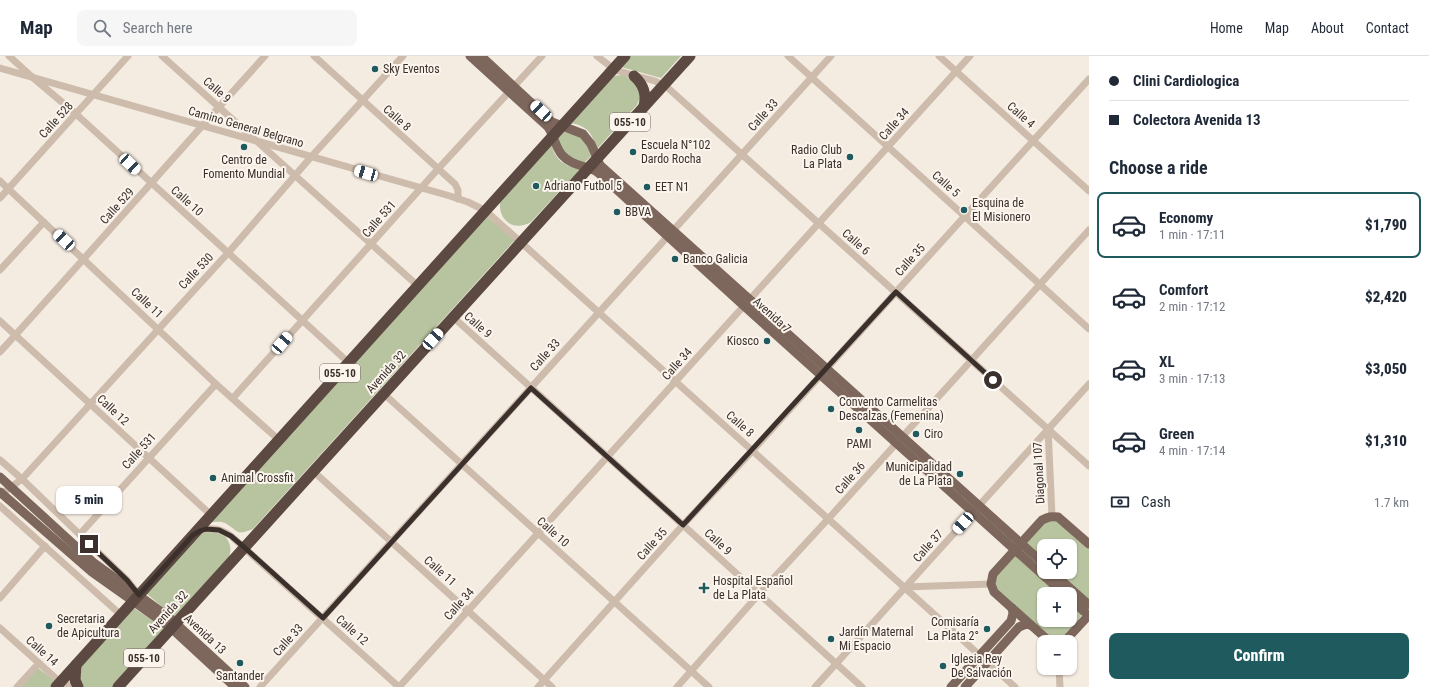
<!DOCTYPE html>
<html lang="en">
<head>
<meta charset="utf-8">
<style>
	:root { --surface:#fff; --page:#f6f6f7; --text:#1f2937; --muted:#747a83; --line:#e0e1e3; --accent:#1f5a5e }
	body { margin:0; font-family:"Roboto Condensed",sans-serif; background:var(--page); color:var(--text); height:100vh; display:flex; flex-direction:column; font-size:15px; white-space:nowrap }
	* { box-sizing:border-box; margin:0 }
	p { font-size:13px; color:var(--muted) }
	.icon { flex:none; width:22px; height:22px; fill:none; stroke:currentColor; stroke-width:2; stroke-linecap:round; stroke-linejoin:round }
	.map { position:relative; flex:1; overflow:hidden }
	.side { display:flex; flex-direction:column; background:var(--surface); width:340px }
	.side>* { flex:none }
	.guide { display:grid; align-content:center; height:88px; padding:0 20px; background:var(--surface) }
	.tools { position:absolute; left:1037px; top:483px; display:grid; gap:8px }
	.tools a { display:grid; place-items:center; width:40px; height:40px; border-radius:8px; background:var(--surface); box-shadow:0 1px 3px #0004; font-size:20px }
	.end { position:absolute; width:18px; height:18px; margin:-9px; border:5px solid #3b302b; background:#fff; box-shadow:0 0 0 2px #fff }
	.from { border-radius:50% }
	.bubble { position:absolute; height:28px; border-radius:8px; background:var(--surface); box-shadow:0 1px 3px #0004; font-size:13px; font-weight:800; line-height:28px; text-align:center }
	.car { position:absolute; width:12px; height:24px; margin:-12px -6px; border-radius:5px; box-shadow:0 0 3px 1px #0007; background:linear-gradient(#fff 24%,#345 0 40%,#fff 0 76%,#345 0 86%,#fff 0) }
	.guide b { display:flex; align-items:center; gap:14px; height:38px; font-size:15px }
	.guide b+b { border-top:1px solid var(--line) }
	.guide i { width:10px; height:10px; background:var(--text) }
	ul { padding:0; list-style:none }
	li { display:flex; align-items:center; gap:12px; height:66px; margin:0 8px 6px; padding:0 12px; border:2px solid transparent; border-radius:8px }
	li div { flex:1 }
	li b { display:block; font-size:15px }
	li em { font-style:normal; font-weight:800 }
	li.current { border-color:var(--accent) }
	li>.icon { width:36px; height:36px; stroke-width:1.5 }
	h2 { padding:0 20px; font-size:18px; line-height:48px }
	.pay { display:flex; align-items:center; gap:10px; height:44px; padding:0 20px; font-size:15px }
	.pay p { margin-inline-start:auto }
	.cta { display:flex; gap:8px; margin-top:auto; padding:8px 20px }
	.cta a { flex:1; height:46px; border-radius:8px; background:var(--accent); color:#fff; font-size:16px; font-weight:800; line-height:46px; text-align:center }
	header { display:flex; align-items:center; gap:24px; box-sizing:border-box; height:56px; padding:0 20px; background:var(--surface); border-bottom:1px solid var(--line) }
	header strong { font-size:19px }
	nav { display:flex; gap:22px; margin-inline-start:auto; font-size:14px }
	.search { width:280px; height:36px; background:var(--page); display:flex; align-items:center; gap:10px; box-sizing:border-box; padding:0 14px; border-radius:8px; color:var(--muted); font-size:15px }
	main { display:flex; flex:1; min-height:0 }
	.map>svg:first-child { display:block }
</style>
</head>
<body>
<header>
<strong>Map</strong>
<div class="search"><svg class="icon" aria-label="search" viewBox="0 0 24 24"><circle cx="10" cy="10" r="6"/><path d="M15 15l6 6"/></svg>Search here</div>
<nav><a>Home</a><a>Map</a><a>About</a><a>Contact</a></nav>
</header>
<main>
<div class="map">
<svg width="1089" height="631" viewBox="0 0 1089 631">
	<rect width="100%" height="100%" fill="#f4ebe1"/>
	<g fill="#b8c4a0">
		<polygon points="629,0 681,0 661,22 621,11"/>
		<path d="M622 19C636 23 644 36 637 49L597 93C592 77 587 69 569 67L613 20Z"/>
		<path d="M563 75C578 80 589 82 591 100L585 106 577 107 559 92 558 81Z"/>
		<path d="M551 86C554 103 563 110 580 113L531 166C514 176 498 165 500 145Z"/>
		<path d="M485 159 514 183V185L253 473C235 480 239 475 225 467 221 465 214 466 209 466Z"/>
		<polygon points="1044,463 1058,463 1089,491 1089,545 1057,516 1070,516 1070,490 1044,490 1044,504 1028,489 1027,483"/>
		<path d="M201 475H212L225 480C230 487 232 492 229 501L174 561 146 537Z"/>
		<path d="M1011 500H1018L1060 538H1044V564H1070V547L1081 556V560C1074 570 1066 586 1052 585L996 534 995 518Z"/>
		<polygon points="132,551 164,572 113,631 80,631 79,611"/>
		<polygon points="38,612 55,625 50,631 21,631"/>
	</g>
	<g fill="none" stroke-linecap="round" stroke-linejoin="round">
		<g stroke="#cdbbac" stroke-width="7">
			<polyline points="9,0 31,20 76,58 349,307"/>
			<polyline points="162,0 418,230"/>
			<polyline points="314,0 455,128 458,134 458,143"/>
			<polyline points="597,0 615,14 655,25 668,32 1089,410"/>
			<polyline points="788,0 1089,273"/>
			<polyline points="939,0 1089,135"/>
			<polyline points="0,12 450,140 468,146 486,155 1015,631"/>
			<polyline points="0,125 216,328 279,384"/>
			<polyline points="0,142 128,0"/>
			<polyline points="0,214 44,166"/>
			<polyline points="453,261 862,631"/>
			<polyline points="0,265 211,459"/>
			<path d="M0 296C89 198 176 98 265 0"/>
			<polyline points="384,338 709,631"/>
			<polyline points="233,342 438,113 542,0"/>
			<polyline points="1048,373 1052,460"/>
			<polyline points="0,404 22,423 127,524 135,534"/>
			<polyline points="313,415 552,631"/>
			<polyline points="0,439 22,423 228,197 311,101 403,0"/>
			<polyline points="0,450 121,559"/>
			<path d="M198 476C210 470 221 473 231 480L399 631"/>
			<polyline points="80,478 216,328"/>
			<polyline points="905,531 991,528"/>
			<polyline points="0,542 45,490"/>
			<polyline points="0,572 60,626 71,631"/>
			<polyline points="1059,612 1060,631"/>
			<polyline points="17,631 39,607"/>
			<polyline points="260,631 831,0"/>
			<polyline points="399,631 970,0"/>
			<polyline points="538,631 683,469 753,394 1089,23"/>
			<polyline points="677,631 759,538 829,462 1089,174"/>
			<polyline points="815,631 1089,328"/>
		</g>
		<g stroke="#7d675c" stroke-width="9">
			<path d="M470 0 548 71C554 79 555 91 562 99 570 108 581 109 591 113 596 114 600 118 604 122L744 250 1064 538"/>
			<polyline points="481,0 552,66 583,78 591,88 600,109 1044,508"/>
			<polyline points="0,421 94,507 171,563 245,631"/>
			<polyline points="0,436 92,516 171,572 235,631"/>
			<polyline points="1052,516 1089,549"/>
			<polyline points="1070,543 1089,560"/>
			<path d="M1050 586 994 536 991 528 993 518 1042 464C1048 461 1051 460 1058 461L1089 488"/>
			<polyline points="1064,586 1089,559"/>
			<polyline points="951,631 1011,565 1013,557 1012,552"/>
			<polyline points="965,631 1019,571 1026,568 1031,569"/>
		</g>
		<g stroke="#5c4a42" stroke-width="11">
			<path d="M634 20C643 28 647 37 644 50"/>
			<polyline points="76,609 75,624 78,631"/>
			<polyline points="56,631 625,0"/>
			<polyline points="118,631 690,0"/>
		</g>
	</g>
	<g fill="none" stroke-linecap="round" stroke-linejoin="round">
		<polyline stroke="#3b302b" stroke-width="5" points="89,488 127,524 139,539 193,479 200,475 206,473 219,474 231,480 244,491 323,562 531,332 683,469 896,236 993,324"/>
	</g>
	<g fill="#1f5a5e" stroke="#fbf5ee" stroke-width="1.5">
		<circle cx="375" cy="13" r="4"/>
		<circle cx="244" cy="91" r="4"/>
		<circle cx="633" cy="96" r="4"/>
		<circle cx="850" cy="101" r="4"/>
		<circle cx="536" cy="130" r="4"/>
		<circle cx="647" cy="131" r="4"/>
		<circle cx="964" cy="154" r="4"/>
		<circle cx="617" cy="156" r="4"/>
		<circle cx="675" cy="203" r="4"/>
		<circle cx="767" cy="285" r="4"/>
		<circle cx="831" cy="353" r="4"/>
		<circle cx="859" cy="374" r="4"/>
		<circle cx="916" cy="378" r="4"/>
		<circle cx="960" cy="418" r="4"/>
		<circle cx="213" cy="422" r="4"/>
		<path d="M702 526h4v4h4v4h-4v4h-4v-4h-4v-4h4z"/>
		<circle cx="49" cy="570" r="4"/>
		<circle cx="987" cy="573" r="4"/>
		<circle cx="831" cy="583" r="4"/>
		<circle cx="240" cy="607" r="4"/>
		<circle cx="943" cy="610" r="4"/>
	</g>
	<g text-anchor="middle" stroke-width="4" stroke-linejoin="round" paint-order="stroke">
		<g fill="#fbf5ee" stroke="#756b66" stroke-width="1">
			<rect x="610" y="57" width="40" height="18" rx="3"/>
			<rect x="320" y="308" width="40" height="18" rx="3"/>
			<rect x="124" y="593" width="40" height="18" rx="3"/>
		</g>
		<g font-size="11" font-weight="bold" fill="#3b302b">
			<text x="630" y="70">055-10</text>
			<text x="340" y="321">055-10</text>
			<text x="144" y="606">055-10</text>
		</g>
		<g font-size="12" fill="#3b302b" stroke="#fbf5ee" text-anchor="start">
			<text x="383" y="17">Sky Eventos</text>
			<text x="641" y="93">Escuela N°102<tspan x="641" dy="14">Dardo Rocha</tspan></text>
			<text x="842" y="98" text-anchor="end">Radio Club<tspan x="842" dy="14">La Plata</tspan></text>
			<text x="244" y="108" text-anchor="middle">Centro de<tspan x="244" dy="14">Fomento Mundial</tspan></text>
			<text x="544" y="134">Adriano Futbol 5</text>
			<text x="655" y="135">EET N1</text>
			<text x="972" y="151">Esquina de<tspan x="972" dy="14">El Misionero</tspan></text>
			<text x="625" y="160">BBVA</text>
			<text x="683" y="207">Banco Galicia</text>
			<text x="759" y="289" text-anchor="end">Kiosco</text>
			<text x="839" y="350">Convento Carmelitas<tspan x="839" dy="14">Descalzas (Femenina)</tspan></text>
			<text x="924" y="382">Ciro</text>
			<text x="859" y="392" text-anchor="middle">PAMI</text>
			<text x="952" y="415" text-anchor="end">Municipalidad<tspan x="952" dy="14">de La Plata</tspan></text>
			<text x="221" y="426">Animal Crossfit</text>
			<text x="713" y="529">Hospital Español<tspan x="713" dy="14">de La Plata</tspan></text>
			<text x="57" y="567">Secretaria<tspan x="57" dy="14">de Apicultura</tspan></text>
			<text x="979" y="570" text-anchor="end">Comisaría<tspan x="979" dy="14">La Plata 2°</tspan></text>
			<text x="839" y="580">Jardín Maternal<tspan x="839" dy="14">Mi Espacio</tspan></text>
			<text x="951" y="607">Iglesia Rey<tspan x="951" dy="14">De Salvación</tspan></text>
			<text x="240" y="624" text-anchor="middle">Santander</text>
		</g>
		<g font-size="12" fill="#3b302b" stroke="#fbf5ee">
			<text transform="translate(217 34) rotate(41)" y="4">Calle 9</text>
			<text transform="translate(763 59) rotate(-48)" y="4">Calle 33</text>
			<text transform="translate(1021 59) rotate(42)" y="4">Calle 4</text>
			<text transform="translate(397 62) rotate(42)" y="4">Calle 8</text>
			<text transform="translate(56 64) rotate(-48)" y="4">Calle 528</text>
			<text transform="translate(894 68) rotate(-48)" y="4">Calle 34</text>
			<text transform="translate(246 71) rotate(16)" y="4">Camino General Belgrano</text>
			<text transform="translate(946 128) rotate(42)" y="4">Calle 5</text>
			<text transform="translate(187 145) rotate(42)" y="4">Calle 10</text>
			<text transform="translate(117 150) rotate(-48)" y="4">Calle 529</text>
			<text transform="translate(379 163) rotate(-49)" y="4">Calle 531</text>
			<text transform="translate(856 186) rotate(42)" y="4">Calle 6</text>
			<text transform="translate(910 204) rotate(-48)" y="4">Calle 35</text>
			<text transform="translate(196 215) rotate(-47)" y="4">Calle 530</text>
			<text transform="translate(147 247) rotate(43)" y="4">Calle 11</text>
			<text transform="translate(772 259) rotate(42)" y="4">Avenida 7</text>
			<text transform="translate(478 269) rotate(42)" y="4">Calle 9</text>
			<text transform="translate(545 299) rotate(-48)" y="4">Calle 33</text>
			<text transform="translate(677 308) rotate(-48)" y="4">Calle 34</text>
			<text transform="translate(386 316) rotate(-48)" y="4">Avenida 32</text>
			<text transform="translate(113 354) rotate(43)" y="4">Calle 12</text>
			<text transform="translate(740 368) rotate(42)" y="4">Calle 8</text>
			<text transform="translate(139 395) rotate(-48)" y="4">Calle 531</text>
			<text transform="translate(1039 417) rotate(-93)" y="4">Diagonal 107</text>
			<text transform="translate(850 422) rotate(-48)" y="4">Calle 36</text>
			<text transform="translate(553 476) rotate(42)" y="4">Calle 10</text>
			<text transform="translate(718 486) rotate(43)" y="4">Calle 9</text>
			<text transform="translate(652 488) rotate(-48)" y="4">Calle 35</text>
			<text transform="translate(928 490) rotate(-48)" y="4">Calle 37</text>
			<text transform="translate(440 515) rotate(42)" y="4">Calle 11</text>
			<text transform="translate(459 548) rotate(-48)" y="4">Calle 34</text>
			<text transform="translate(168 556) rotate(-48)" y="4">Avenida 32</text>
			<text transform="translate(352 574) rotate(42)" y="4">Calle 12</text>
			<text transform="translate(205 578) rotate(43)" y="4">Avenida 13</text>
			<text transform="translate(288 584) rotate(-48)" y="4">Calle 33</text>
			<text transform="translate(42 595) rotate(42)" y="4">Calle 14</text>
		</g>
	</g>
</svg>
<div class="tools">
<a><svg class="icon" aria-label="locate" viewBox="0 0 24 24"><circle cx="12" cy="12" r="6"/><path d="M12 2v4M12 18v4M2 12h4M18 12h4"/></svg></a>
<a>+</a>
<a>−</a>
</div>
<i class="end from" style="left:993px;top:324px"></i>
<i class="end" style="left:89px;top:488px"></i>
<div class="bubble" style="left:56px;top:430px;width:66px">5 min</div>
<i class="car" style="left:541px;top:55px;rotate:313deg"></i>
<i class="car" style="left:130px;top:108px;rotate:133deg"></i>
<i class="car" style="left:366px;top:117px;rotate:286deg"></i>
<i class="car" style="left:64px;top:184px;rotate:313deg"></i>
<i class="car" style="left:433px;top:283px;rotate:42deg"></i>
<i class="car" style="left:282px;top:287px;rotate:41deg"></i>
<i class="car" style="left:963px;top:467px;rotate:222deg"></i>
</div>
<section class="side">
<div class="guide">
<b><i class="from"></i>Clini Cardiologica</b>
<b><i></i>Colectora Avenida 13</b>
</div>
<h2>Choose a ride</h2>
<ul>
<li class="current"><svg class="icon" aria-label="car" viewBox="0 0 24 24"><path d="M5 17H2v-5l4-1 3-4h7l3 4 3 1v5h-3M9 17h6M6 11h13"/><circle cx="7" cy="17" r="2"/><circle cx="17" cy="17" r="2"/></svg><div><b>Economy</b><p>1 min · 17:11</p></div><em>$1,790</em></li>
<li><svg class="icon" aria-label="car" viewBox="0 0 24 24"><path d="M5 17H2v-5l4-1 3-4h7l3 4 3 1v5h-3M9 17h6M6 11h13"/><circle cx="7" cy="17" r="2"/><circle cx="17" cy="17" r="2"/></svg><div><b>Comfort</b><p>2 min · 17:12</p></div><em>$2,420</em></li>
<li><svg class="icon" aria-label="car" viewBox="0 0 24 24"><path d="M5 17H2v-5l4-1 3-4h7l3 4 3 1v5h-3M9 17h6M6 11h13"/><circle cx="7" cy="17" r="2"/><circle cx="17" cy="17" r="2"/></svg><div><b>XL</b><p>3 min · 17:13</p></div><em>$3,050</em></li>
<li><svg class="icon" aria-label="car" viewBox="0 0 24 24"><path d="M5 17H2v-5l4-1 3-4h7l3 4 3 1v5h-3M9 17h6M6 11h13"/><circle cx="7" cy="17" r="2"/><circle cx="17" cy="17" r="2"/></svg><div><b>Green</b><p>4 min · 17:14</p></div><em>$1,310</em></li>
</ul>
<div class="pay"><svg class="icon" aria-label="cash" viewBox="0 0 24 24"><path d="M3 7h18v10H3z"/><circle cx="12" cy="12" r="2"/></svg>Cash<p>1.7 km</p></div>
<div class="cta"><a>Confirm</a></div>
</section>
</main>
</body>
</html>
